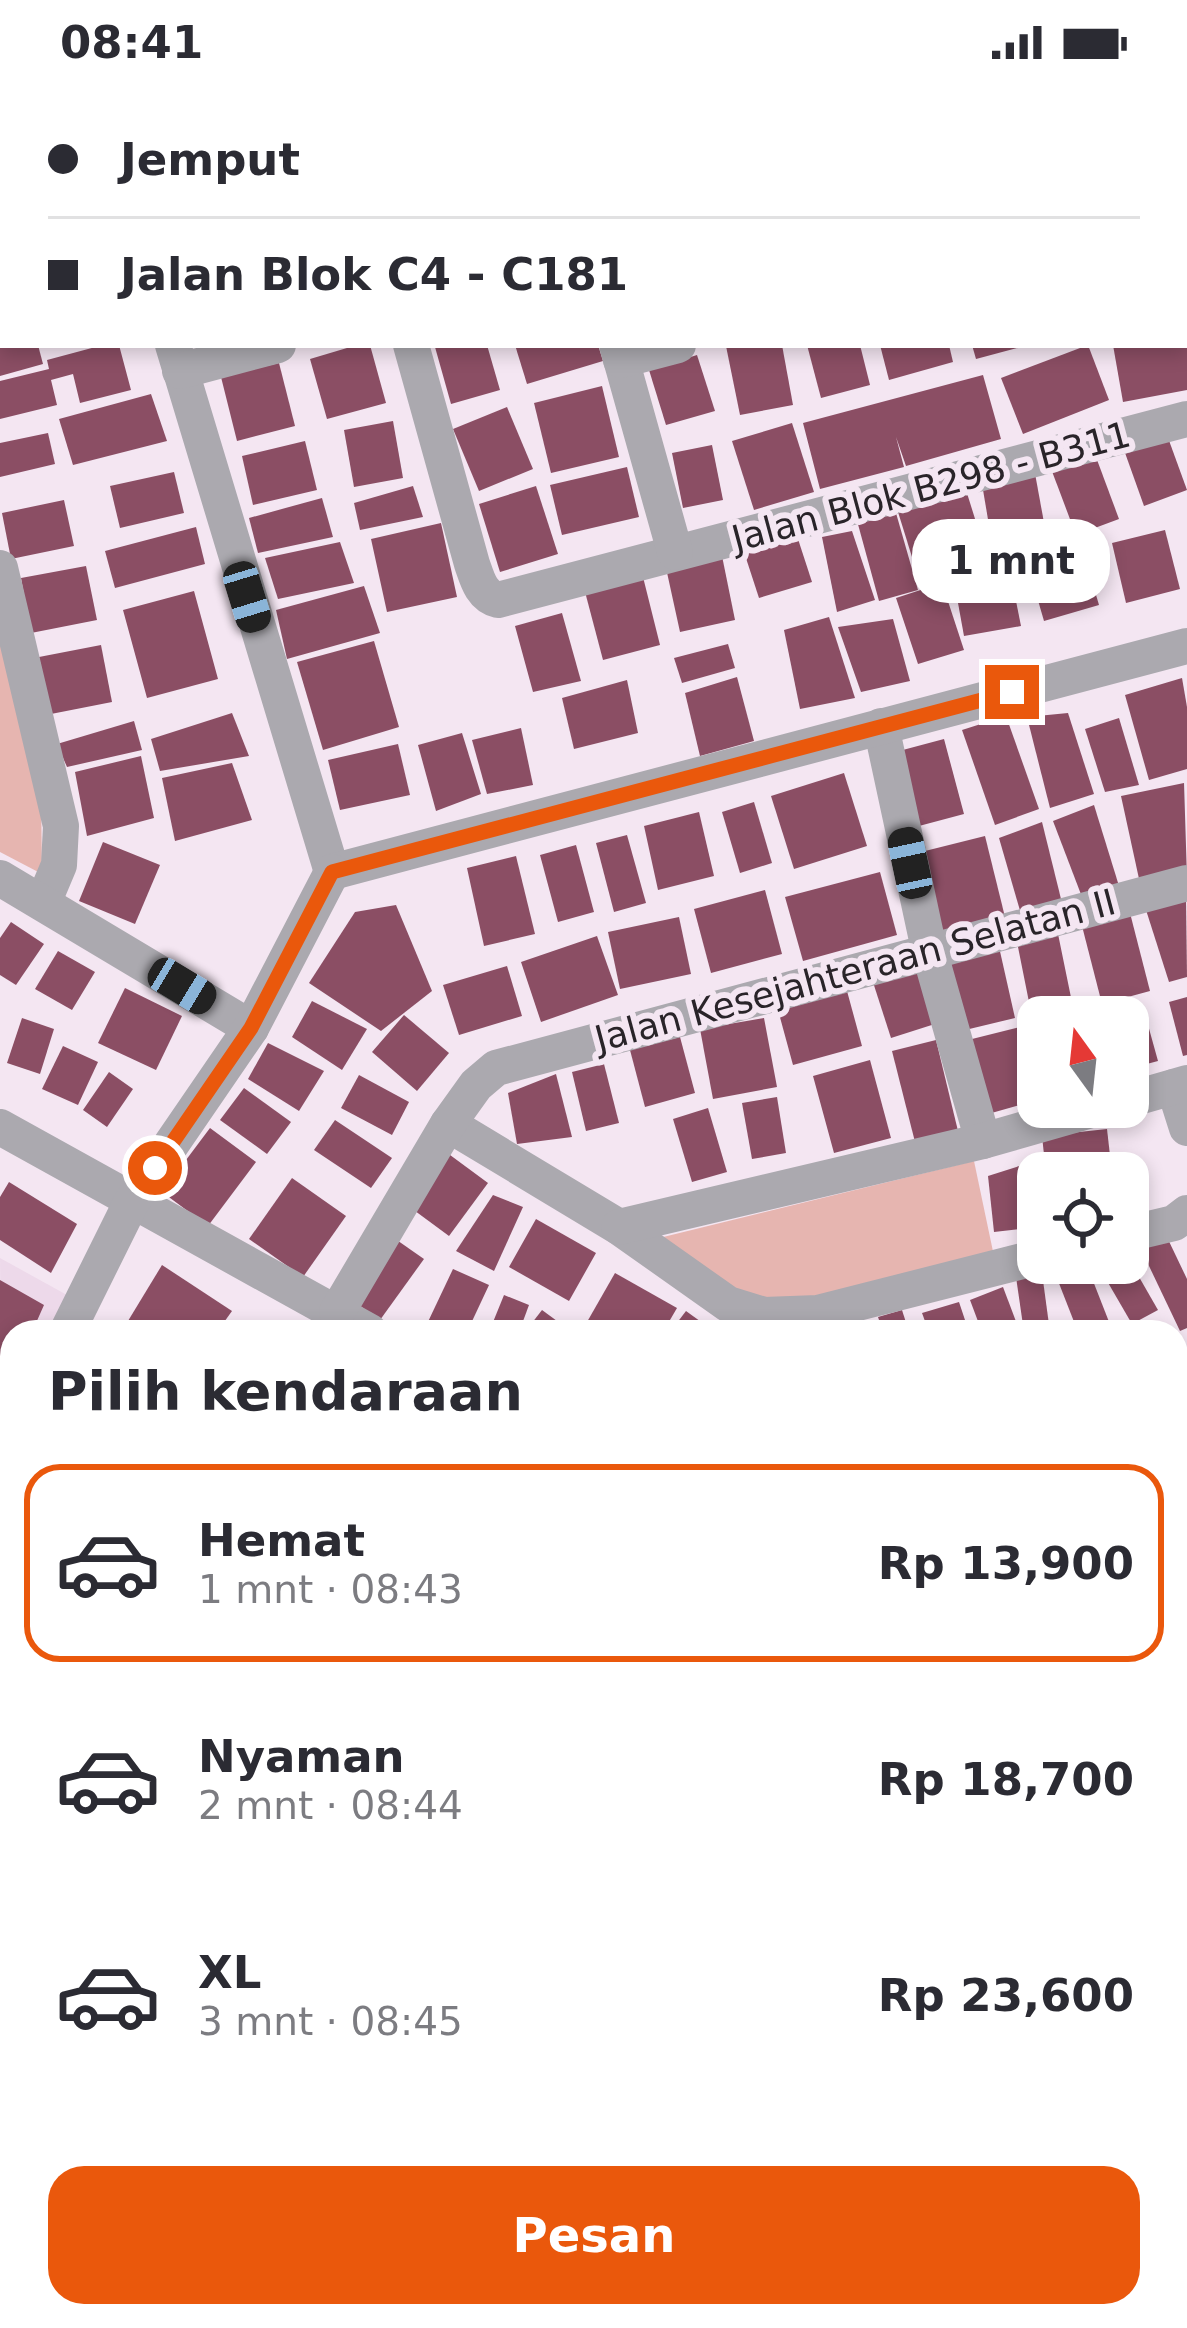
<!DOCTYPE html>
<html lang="id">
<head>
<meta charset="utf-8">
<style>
	:root { --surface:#fff; --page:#f7f7f7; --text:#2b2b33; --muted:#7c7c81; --line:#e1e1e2; --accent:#ea580c }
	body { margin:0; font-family:"DejaVu Sans",sans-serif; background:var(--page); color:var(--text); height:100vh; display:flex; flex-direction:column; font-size:45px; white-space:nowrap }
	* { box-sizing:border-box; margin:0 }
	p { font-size:39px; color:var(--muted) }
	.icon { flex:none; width:66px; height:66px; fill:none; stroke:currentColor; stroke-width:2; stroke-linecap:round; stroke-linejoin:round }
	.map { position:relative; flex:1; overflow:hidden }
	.sheet { position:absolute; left:0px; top:1236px; width:1188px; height:1008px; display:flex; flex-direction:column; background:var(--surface); border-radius:36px 36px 0 0; box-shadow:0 6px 18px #0003 }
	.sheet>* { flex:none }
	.hud { position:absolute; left:0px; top:0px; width:1188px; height:264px; box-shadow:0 6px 18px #0003; display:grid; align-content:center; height:264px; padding:0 48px; background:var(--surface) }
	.needle { width:78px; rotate:345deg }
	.controls { position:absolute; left:1017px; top:912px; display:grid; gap:24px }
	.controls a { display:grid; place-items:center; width:132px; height:132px; border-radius:24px; background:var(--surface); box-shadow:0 6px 18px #0003; font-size:60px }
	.end { position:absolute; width:54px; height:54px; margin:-27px; border:15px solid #ea580c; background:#fff; box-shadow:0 0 0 6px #fff }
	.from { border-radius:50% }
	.bubble { position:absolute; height:84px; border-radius:36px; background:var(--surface); box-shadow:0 6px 18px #0003; font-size:39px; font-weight:700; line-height:84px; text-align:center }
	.car { position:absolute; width:36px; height:72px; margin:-36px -18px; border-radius:15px; box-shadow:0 0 9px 3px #0007; background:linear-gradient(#222 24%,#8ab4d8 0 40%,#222 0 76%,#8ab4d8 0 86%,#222 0) }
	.hud b { display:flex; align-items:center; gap:42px; height:114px; font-size:45px }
	.hud b+b { border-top:3px solid var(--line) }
	.hud i { width:30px; height:30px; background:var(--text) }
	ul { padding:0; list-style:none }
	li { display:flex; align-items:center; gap:36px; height:198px; margin:0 24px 18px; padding:0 24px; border:6px solid transparent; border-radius:36px }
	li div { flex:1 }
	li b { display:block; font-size:45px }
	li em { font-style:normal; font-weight:700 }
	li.selected { border-color:var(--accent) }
	li>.icon { width:108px; height:108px; stroke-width:1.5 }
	h2 { padding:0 48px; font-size:54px; line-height:144px }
	.cta { display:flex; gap:24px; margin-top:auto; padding:24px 48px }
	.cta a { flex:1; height:138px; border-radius:36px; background:var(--accent); color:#fff; font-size:48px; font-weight:700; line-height:138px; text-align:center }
	.status { display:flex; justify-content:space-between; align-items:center; height:84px; padding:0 60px; background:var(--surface); direction:ltr }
	.status svg { height:33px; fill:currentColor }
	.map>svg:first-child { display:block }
</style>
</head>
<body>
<div class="status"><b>08:41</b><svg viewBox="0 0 49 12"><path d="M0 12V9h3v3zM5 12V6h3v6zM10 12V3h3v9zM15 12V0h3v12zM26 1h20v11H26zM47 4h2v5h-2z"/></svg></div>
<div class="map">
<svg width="1187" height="2244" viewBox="0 0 1187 2244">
	<rect width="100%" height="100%" fill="#f4e6f2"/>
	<polygon fill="#edd9ea" points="0,1174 76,1216 56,1248 12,1248 12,1317 2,1333"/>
	<g fill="#e6b5b0">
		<polygon points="0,559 41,709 42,790 0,768"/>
		<polygon points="974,1077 995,1177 817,1220 732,1213 651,1156"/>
	</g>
	<g fill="#8b4e64">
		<polygon points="0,261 38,261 43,280 0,292"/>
		<polygon points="103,261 119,261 131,306 80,319 73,290 51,296 57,321 0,335 0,297 49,285 47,276"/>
		<polygon points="357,261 370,261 386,319 327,335 310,275"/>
		<polygon points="441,261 487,261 500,306 451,320 435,263"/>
		<polygon points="515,261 598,261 603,277 527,300"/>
		<polygon points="782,261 793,321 740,331 726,262"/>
		<polygon points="807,261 860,261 870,301 821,314"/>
		<polygon points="880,261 949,261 953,278 889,296"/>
		<polygon points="972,261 1024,261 1025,262 976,275"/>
		<polygon points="1088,261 1109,316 1023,350 1001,294"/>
		<polygon points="1113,261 1187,261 1187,306 1123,318"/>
		<polygon points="697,271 715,327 666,341 649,286"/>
		<polygon points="279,279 295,342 237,357 221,293"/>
		<polygon points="983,291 1001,355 906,382 896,353 904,383 820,405 803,339"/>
		<polygon points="602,302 619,373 551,389 534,319"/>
		<polygon points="151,310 167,357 73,381 59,335"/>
		<polygon points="507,323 533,385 479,407 453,345"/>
		<polygon points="393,337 403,394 354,403 344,346"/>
		<polygon points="792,339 814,408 754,426 732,357"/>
		<polygon points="48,349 55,380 0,393 0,359"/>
		<polygon points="1167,351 1187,406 1144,422 1124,366"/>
		<polygon points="305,357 317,406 253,421 242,372"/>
		<polygon points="712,361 723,416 683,424 672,369"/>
		<polygon points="1093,365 1119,435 1076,451 1050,382"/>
		<polygon points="627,383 639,433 562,451 550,401"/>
		<polygon points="1034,384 1047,455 993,465 981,394"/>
		<polygon points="174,388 184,429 120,444 110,402"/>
		<polygon points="413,402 423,433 360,446 354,419"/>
		<polygon points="536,402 558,470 500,488 479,420"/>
		<polygon points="966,406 985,467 917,489 898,428"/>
		<polygon points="322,414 333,453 258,469 249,434"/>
		<polygon points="64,416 74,462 11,475 2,429"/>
		<polygon points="894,422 918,506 879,517 856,433"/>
		<polygon points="441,439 457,513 387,528 371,455"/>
		<polygon points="196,443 205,480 115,504 105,467"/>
		<polygon points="1165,446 1180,505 1126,519 1112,459"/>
		<polygon points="852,447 875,516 837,528 822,453"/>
		<polygon points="797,452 812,498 759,514 744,468"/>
		<polygon points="340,458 354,499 278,515 265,474"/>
		<polygon points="1083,467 1099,521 1044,537 1028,482"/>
		<polygon points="722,472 735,536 680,548 666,484"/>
		<polygon points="86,482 97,536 31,549 21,494"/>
		<polygon points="1010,487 1021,542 964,552 954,497"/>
		<polygon points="642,489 660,561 603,576 584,504"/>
		<polygon points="942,499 964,566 918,580 896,514"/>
		<polygon points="364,502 380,549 287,575 276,526"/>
		<polygon points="194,507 218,595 147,614 123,526"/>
		<polygon points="562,529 581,597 533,608 515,542"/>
		<polygon points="829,533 855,614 800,625 784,546"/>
		<polygon points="893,535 910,597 861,608 838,543"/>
		<polygon points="374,557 399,643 323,666 297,578"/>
		<polygon points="728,560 735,584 682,599 674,574"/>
		<polygon points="101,561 112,618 51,630 39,573"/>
		<polygon points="737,593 754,657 700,672 685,609"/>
		<polygon points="1182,594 1187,623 1187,685 1149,696 1125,611"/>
		<polygon points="627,596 638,649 574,665 562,614"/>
		<polygon points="232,629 249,672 160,687 151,655"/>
		<polygon points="1068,629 1094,710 1050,724 1027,633"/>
		<polygon points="1006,632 1039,725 995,741 962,646"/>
		<polygon points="1119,634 1139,701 1105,708 1085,645"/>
		<polygon points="134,637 142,666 67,683 57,660"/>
		<polygon points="521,644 533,701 487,710 472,656"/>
		<polygon points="462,649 481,710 436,727 418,661"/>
		<polygon points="944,655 964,730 919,742 899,667"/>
		<polygon points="398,660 410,711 340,726 328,676"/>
		<polygon points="141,672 154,734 87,752 75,688"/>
		<polygon points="232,679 252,736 175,757 162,694"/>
		<polygon points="844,689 867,762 794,785 771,712"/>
		<polygon points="1184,699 1187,794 1141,804 1121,712"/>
		<polygon points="754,718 772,779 740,789 722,728"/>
		<polygon points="1094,721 1119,802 1082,813 1053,737"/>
		<polygon points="699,728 714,792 658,806 644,742"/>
		<polygon points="1042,738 1062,819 1021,830 999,754"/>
		<polygon points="627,751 646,819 614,828 596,759"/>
		<polygon points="985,752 1005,833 941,851 921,768"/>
		<polygon points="103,758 160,781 135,840 79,817"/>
		<polygon points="576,761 594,828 558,838 540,771"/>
		<polygon points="516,772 535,850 484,862 467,784"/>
		<polygon points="880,788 897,851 803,877 785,813"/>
		<polygon points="765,806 782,870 711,889 694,825"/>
		<polygon points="1186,814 1187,893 1169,898 1146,826"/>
		<polygon points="396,821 432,907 381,947 309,899 355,828"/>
		<polygon points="1130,829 1150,907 1102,920 1082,842"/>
		<polygon points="679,833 691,890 620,905 608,848"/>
		<polygon points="11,838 44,860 16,901 0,891 0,854"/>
		<polygon points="1057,845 1075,933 1038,933 1036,953 1016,853"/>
		<polygon points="597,852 618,911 541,938 521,878"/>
		<polygon points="997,854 1015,934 961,947 942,868"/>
		<polygon points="58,867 95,888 72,926 35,905"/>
		<polygon points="918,877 938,939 891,954 871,892"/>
		<polygon points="507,882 522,932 459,951 443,901"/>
		<polygon points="125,904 182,932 156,986 98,959"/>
		<polygon points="847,907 862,962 793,981 778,926"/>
		<polygon points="1187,913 1187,971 1183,972 1169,918"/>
		<polygon points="312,917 367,945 342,986 292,953"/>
		<polygon points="1143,923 1158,977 1128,985 1128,933 1113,932"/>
		<polygon points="404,931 449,969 417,1007 372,968"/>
		<polygon points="22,934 54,945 40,990 7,979"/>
		<polygon points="764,934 777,1003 713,1015 700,945"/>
		<polygon points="1020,943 1038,1016 988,1030 968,956"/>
		<polygon points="680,953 695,1009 645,1023 630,966"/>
		<polygon points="936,956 958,1047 915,1058 892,967"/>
		<polygon points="268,959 324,987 299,1027 248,995"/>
		<polygon points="63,962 98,978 78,1021 42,1005"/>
		<polygon points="870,976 891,1054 834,1069 813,992"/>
		<polygon points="604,980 619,1039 586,1047 572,988"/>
		<polygon points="109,988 133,1005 107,1043 83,1026"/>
		<polygon points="556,990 572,1053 517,1060 508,1009"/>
		<polygon points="359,991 409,1018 392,1051 341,1024"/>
		<polygon points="244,1004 291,1038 267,1070 220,1036"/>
		<polygon points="777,1013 786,1069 752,1075 742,1019"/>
		<polygon points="708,1024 727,1088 692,1098 673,1035"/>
		<polygon points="335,1036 392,1074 371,1104 314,1066"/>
		<polygon points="210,1044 256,1078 208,1142 162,1108"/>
		<polygon points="1107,1045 1112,1089 1046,1089 1042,1052"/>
		<polygon points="446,1068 488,1099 449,1152 407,1121"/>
		<polygon points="1032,1078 1036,1143 994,1148 988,1092"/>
		<polygon points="292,1094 346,1132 303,1193 249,1155"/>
		<polygon points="9,1098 77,1140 51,1189 0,1156 0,1113"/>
		<polygon points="493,1111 523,1123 494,1187 456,1167"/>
		<polygon points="536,1135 596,1169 569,1217 509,1183"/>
		<polygon points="1165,1149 1187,1195 1187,1244 1180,1247 1139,1161"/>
		<polygon points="391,1152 424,1175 380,1236 346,1212"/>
		<polygon points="1066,1179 1086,1179 1113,1248 1078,1248 1053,1184"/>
		<polygon points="1123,1179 1131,1179 1158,1226 1132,1240 1103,1190"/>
		<polygon points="162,1181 232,1227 217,1248 146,1248 128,1237"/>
		<polygon points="453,1185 489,1201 467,1248 438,1248 426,1242"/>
		<polygon points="615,1189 677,1224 663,1248 605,1248 587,1238"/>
		<polygon points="1042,1189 1050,1248 1024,1248 1016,1193"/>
		<polygon points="0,1196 44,1221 32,1248 12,1248 12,1295 0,1324"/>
		<polygon points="1003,1203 1020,1248 982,1248 970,1216"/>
		<polygon points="504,1211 529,1221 519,1248 489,1248"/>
		<polygon points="959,1218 969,1248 929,1248 922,1229"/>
		<polygon points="542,1226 572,1248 525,1248"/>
		<polygon points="902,1226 909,1248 883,1248 878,1233"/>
		<polygon points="686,1227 715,1248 670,1248"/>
		<polygon points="1187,1388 1187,1494 1177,1497 1176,1391"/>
		<polygon points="0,1459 12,1468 12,1521 0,1536"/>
		<polygon points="1187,1506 1187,1600 1176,1603 1176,1509"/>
		<polygon points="12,1652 12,1728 0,1722 0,1673"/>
		<polygon points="1187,1753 1187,1798 1176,1800 1176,1755"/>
		<polygon points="1184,1830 1187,1889 1176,1893 1176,1832"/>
		<polygon points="1176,1912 1187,1941 1187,2000 1176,2004"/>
		<polygon points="1187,2041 1187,2113 1176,2116 1176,2044"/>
		<polygon points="1187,2140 1187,2216 1186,2216 1176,2180 1176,2143"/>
		<polygon points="12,2218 12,2232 76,2232 69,2244 0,2244 0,2236"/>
		<polygon points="130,2232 187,2232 180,2244 151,2244"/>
		<polygon points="245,2232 306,2232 299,2244 255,2244 242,2236"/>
		<polygon points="319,2232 365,2232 390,2244 313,2244"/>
		<polygon points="511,2232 556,2232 550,2244 505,2244"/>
		<polygon points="571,2232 589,2232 604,2241 602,2244 563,2244"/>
		<polygon points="682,2232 727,2232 728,2244 682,2244"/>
		<polygon points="792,2232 820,2232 823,2244 765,2244 764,2239"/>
		<polygon points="871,2232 938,2232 941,2244 874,2244"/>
		<polygon points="1018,2232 1074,2232 1076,2239 1021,2244"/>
	</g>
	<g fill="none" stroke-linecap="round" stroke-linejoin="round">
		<g stroke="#aba9af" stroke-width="36">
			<polyline points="108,0 109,3"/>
			<polyline points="336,0 337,3"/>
			<polyline points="972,0 973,3"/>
			<polyline points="1178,0 1178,3"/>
			<polyline points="890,3 902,0"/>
			<polyline points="1185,28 1187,35"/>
			<polyline points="0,65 3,65"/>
			<polyline points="173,261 332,788"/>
			<path d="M411 261 472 480C477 494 481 512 498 516L1187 335"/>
			<polyline points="617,261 675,468"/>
			<polyline points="621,276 678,261"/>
			<polyline points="180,287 278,261"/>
			<polyline points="0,484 61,742 59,781 43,819"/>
			<polyline points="881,642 930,870 983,1057"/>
			<polyline points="332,788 1187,562"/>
			<polyline points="0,794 251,944"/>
			<polyline points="1174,1003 1187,1044"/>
			<polyline points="1128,1016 1187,999"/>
			<polyline points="448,1040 619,1143 728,1220 764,1231 818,1229 1038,1173"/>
			<polyline points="0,1043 370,1248"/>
			<polyline points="619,1143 983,1057 1102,1023"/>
			<polyline points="1128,1150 1174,1139 1187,1129"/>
			<polyline points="337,1228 448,1040 476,1001 496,984 1187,799"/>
			<polyline points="67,1248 131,1119 251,944 332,788"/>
			<polyline points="1176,1376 1187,1373"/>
			<polyline points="0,1792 12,1769"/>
			<polyline points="0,2002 12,2008"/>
			<polyline points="1176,2018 1187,2015"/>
			<polyline points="0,2215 12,2195"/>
			<polyline points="395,2232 417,2244"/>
			<polyline points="851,2232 854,2244"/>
			<polyline points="213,2244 219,2232"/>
			<polyline points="1179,2244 1187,2242"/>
		</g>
		<g stroke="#76717d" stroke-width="36">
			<polyline points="0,1372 12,1379"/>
			<polyline points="0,1427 12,1434"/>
			<polyline points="1176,1672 1187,1669"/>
			<polyline points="1176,1732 1187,1730"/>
		</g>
	</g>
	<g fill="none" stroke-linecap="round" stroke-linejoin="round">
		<polyline stroke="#ea580c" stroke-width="15" points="155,1084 251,944 332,788 1012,608"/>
	</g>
	<g text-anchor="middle" stroke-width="12" stroke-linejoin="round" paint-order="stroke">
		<g font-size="36" fill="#292429" stroke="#f4e6f2">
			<text transform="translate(931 402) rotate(-15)" y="13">Jalan Blok B298 - B311</text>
			<text transform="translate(855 886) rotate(-15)" y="13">Jalan Kesejahteraan Selatan II</text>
		</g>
	</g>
</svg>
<div class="controls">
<a><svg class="needle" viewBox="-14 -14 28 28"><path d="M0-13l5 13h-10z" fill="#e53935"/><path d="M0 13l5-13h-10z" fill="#7c7c81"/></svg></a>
<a><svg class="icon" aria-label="locate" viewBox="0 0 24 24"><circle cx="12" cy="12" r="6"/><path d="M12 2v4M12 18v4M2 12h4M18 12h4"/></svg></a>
</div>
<i class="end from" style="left:155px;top:1084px"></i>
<i class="end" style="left:1012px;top:608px"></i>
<div class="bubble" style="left:912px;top:435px;width:198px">1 mnt</div>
<i class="car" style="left:247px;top:513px;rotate:163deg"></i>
<i class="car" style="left:910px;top:779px;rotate:348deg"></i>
<i class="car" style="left:182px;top:902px;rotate:121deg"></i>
<div class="hud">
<b><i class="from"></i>Jemput</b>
<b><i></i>Jalan Blok C4 - C181</b>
</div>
<section class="sheet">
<h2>Pilih kendaraan</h2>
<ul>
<li class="selected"><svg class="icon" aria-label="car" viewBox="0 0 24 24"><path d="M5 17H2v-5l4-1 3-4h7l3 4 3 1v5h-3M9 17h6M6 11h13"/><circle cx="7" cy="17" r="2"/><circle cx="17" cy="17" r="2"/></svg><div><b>Hemat</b><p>1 mnt · 08:43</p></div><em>Rp 13,900</em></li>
<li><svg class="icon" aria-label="car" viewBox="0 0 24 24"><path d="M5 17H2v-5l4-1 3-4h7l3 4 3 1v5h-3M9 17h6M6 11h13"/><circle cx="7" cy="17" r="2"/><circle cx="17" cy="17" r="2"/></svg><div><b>Nyaman</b><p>2 mnt · 08:44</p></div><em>Rp 18,700</em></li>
<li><svg class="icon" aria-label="car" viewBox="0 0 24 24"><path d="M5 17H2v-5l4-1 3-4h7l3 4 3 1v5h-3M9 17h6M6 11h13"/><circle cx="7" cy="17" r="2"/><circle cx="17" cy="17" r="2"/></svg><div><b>XL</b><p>3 mnt · 08:45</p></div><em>Rp 23,600</em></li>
</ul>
<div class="cta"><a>Pesan</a></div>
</section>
</div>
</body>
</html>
